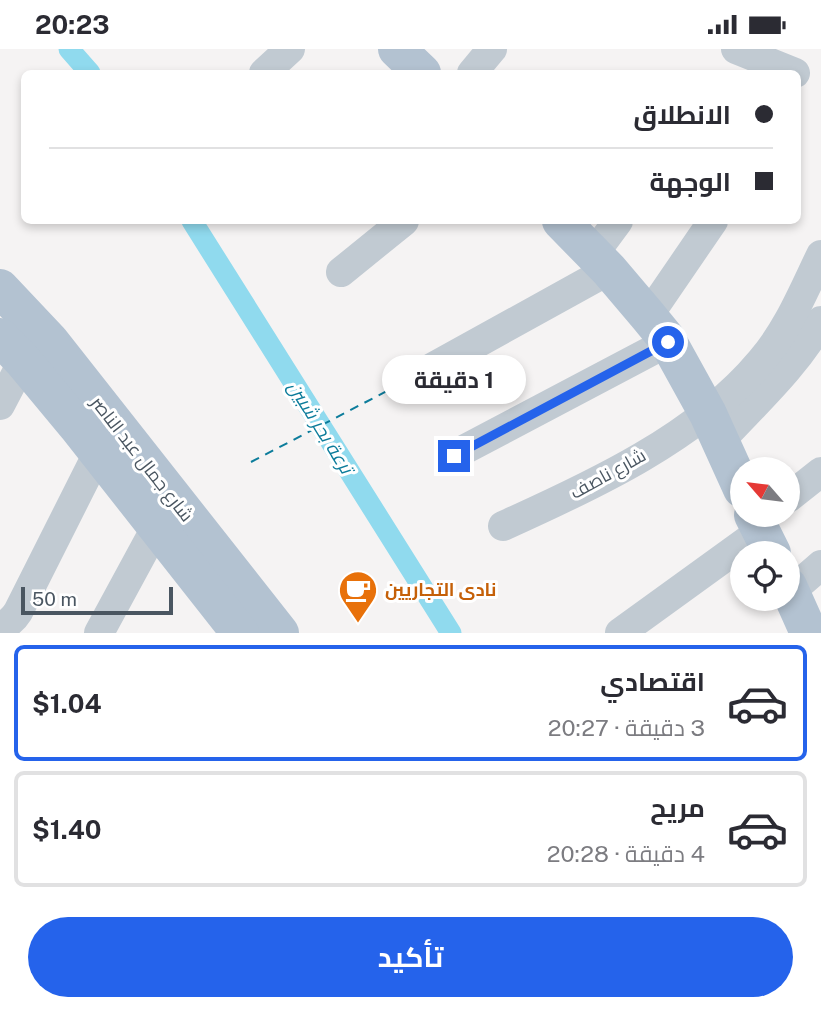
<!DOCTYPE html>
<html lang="ar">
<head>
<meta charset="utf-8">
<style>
	:root { --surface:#fff; --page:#f2f2f3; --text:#2b2b33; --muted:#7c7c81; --line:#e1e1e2; --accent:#2563eb }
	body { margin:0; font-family:"Public Sans",Cairo,sans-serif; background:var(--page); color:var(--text); direction:rtl; height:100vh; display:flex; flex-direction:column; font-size:26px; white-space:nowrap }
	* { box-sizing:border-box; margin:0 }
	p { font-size:23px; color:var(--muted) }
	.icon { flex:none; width:38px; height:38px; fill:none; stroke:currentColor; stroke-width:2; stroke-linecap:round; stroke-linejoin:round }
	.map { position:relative; height:584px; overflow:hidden; direction:ltr }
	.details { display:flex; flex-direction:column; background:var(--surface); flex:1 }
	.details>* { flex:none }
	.hud { position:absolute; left:21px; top:21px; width:780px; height:154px; border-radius:10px; box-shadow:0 4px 10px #0003; direction:rtl; display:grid; align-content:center; height:154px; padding:0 28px; background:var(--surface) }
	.needle { width:46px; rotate:298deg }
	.tools { position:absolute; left:730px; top:408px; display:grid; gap:14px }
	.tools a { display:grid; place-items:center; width:70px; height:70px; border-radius:50%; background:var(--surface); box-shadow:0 4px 10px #0003; font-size:35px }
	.scale { position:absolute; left:21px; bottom:18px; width:152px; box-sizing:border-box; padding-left:7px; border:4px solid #4a5661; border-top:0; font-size:19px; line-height:24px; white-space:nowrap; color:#4a5661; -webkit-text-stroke:5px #fff; paint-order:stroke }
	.end { position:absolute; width:32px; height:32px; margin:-16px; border:9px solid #2563eb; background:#fff; box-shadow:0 0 0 4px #fff }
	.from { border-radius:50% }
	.bubble { position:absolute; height:49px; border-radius:24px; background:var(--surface); box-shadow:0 4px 10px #0003; font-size:23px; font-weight:700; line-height:49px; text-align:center; direction:rtl }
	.hud b { display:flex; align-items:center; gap:24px; height:66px; font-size:26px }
	.hud b+b { border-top:2px solid var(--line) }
	.hud i { width:18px; height:18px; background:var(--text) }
	ul { padding:12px 0 0; list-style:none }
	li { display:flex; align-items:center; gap:21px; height:116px; margin:0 14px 10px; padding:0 14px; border:4px solid var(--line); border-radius:10px }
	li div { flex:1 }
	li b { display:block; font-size:26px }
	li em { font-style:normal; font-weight:700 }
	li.selected { border-color:var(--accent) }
	li>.icon { width:63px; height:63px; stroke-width:1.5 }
	.primary-button { display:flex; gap:14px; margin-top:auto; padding:14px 28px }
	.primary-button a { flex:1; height:80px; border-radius:42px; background:var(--accent); color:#fff; font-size:28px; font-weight:700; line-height:80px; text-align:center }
	.status { display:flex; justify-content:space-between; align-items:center; height:49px; padding:0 35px; background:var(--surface); direction:ltr }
	.status svg { height:19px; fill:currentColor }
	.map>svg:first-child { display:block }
</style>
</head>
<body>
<div class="status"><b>20:23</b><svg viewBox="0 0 49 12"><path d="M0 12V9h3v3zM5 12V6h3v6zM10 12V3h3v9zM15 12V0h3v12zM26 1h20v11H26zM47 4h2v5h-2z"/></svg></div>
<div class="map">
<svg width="821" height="584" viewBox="0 0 821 584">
	<rect width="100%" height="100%" fill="#f5f3f3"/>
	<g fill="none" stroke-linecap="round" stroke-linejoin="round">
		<g stroke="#90daee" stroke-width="21">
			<polyline points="69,0 90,24"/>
			<polyline points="192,172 451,584"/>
		</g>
		<polyline stroke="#0c7c9b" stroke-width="2" stroke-dasharray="9 7" stroke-linecap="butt" points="251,413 408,331"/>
		<g stroke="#c1cad2" stroke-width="30">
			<polyline points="736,0 795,24"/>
			<polyline points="264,24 290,0"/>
			<polyline points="472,24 492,0"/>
			<polyline points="593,206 618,172"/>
			<polyline points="341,223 404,172"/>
			<polyline points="648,267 713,172"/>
			<polyline points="421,325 609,221"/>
			<polyline points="0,356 23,312"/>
			<path d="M721 391C756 353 796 317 821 272"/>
			<polyline points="454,406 668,293"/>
			<polyline points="788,449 821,423"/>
			<path d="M503 477C592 437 698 388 761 312 788 281 803 243 821 206"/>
			<polyline points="790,543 821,516"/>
			<path d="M0 578C8 575 13 571 18 563L98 404"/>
			<polyline points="99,584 157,477"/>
			<polyline points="620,584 761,482"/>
		</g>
		<g stroke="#b3c2d1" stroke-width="38">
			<polyline points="397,0 422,24"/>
			<polyline points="561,172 609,221 648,267 666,289 708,365 742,440"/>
			<polyline points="0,239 50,292 280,584"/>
			<polyline points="0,288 23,312 77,377 240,584"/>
			<polyline points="753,466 772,504"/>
			<polyline points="788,537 809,584"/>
		</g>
	</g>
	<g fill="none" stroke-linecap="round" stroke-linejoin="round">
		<polyline stroke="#2563eb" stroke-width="9" points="454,407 668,293"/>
	</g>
	<defs>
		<g id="cafe-pin" transform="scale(2.0125)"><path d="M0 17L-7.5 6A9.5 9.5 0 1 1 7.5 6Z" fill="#e8710a" stroke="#fff"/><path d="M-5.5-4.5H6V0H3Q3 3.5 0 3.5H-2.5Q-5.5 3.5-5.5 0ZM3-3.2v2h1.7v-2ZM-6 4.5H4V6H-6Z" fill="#fff"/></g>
	</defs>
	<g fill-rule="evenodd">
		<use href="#cafe-pin" x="358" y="541"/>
	</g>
	<g text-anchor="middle" stroke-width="6" stroke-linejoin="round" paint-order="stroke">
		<g font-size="18" fill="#4a5661" stroke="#fff">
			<text transform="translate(142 410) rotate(52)" y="6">شارع جمال عبد الناصر</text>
			<text transform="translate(608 425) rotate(-29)" y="6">شارع ناصف</text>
		</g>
		<g font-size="18" font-weight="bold" fill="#c56008" stroke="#fff" text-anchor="start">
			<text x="385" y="547">نادى التجاريين</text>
		</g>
		<g font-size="19" font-style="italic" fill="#0c7c9b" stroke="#fff">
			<text transform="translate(321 378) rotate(58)" y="7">ترعة بحر شبين</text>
		</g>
	</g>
</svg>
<div class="tools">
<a><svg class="needle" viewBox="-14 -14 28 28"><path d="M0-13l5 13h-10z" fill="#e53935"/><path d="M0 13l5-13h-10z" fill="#7c7c81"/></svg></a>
<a><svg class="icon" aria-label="locate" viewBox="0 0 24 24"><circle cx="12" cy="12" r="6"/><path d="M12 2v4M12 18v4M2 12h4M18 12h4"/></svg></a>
</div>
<div class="scale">50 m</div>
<i class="end from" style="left:668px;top:293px"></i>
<i class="end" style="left:454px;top:407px"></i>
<div class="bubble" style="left:382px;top:306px;width:144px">1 دقيقة</div>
<div class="hud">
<b><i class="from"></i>الانطلاق</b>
<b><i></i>الوجهة</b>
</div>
</div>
<section class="details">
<ul>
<li class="selected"><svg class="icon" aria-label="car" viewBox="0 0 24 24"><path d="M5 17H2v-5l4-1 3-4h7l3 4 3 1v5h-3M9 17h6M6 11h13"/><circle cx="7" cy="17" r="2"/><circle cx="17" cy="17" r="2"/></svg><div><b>اقتصادي</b><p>3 دقيقة · 20:27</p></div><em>$1.04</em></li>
<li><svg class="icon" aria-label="car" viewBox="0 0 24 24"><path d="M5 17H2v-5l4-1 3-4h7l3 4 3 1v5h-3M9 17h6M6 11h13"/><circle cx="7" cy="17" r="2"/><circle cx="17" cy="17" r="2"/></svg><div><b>مريح</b><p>4 دقيقة · 20:28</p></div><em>$1.40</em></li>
</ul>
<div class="primary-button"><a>تأكيد</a></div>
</section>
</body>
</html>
